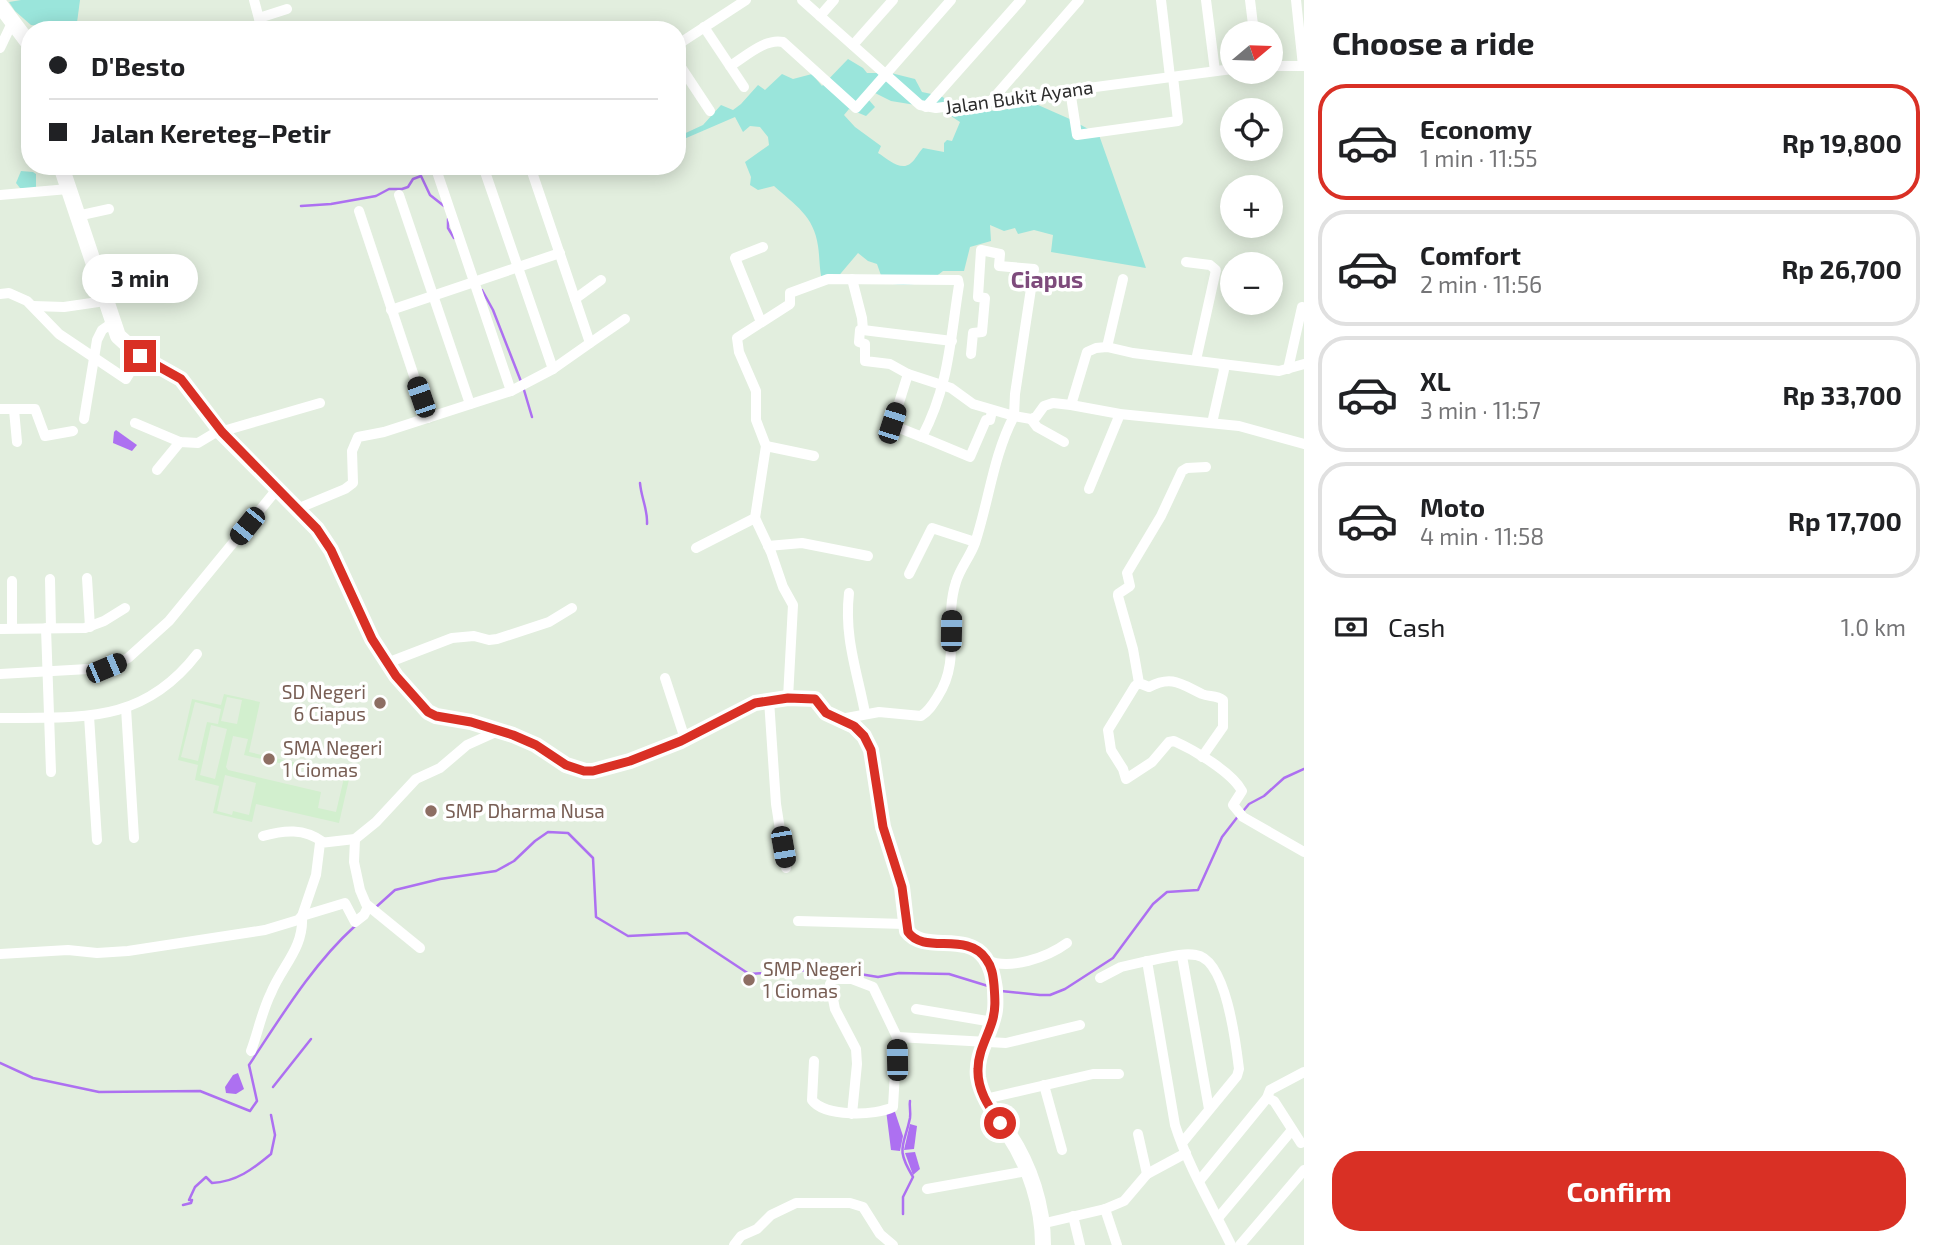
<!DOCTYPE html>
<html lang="en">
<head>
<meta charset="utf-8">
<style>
	:root { --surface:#fff; --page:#f2f2f2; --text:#202124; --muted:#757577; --line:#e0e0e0; --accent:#d93025 }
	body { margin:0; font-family:"Exo 2",sans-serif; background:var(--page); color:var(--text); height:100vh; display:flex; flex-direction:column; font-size:26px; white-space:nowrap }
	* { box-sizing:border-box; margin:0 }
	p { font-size:23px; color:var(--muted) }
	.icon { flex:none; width:38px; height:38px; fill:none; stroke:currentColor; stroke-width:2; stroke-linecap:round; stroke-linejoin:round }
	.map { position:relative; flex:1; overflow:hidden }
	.side { display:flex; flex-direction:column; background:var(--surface); width:630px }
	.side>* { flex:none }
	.top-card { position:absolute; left:21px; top:21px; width:665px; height:154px; border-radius:28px; box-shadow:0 4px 18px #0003; display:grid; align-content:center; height:154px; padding:0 28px; background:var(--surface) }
	.needle { width:46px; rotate:71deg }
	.controls { position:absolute; left:1220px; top:21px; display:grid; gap:14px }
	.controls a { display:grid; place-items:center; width:63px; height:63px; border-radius:50%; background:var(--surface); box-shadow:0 4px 18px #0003; font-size:35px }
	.end { position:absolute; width:32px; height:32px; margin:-16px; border:9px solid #d93025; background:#fff; box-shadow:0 0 0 4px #fff }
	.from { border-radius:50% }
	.bubble { position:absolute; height:49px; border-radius:24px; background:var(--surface); box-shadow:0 4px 18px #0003; font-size:23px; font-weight:700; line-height:49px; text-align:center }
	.car { position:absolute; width:21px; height:42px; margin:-21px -10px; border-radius:9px; box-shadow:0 0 5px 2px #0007; background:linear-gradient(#222 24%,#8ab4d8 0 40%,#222 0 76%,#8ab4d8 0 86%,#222 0) }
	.top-card b { display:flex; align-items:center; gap:24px; height:66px; font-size:26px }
	.top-card b+b { border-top:2px solid var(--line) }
	.top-card i { width:18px; height:18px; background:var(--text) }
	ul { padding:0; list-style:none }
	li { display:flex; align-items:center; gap:21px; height:116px; margin:0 14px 10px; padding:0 14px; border:4px solid var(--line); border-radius:28px }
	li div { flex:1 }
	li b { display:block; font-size:26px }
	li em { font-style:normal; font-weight:700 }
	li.on { border-color:var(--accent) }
	li>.icon { width:63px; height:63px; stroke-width:1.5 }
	h2 { padding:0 28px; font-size:32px; line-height:84px }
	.pay { display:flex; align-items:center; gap:18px; height:77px; padding:0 28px; font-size:26px }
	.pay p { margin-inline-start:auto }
	.primary-button { display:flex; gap:14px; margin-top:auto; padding:14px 28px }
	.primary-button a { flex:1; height:80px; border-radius:28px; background:var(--accent); color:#fff; font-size:28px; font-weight:700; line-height:80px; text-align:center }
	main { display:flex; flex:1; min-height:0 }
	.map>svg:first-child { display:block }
</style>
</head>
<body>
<main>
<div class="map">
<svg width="1304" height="1245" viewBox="0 0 1304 1245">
	<rect width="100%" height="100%" fill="#e2eede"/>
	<path fill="#d2efce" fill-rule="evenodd" d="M224 694 260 702 249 752 350 775 339 823 256 804 252 822 213 813 219 786 195 780 198 765 178 760 192 699 221 705ZM227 697 242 700 237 724 221 721ZM195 702 221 709 218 724 207 722 198 761 181 757ZM211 725 227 729 215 779 200 775ZM233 736 248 739 244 755 344 778 336 812 318 808 321 792 228 770 226 767ZM225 775 256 783 249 815 233 811 232 815 217 811Z"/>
	<g fill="#9ae5db" fill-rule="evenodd">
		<polygon points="21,0 80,0 76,30 31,25 15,11 9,2"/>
		<path d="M848 59 863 68 867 73H891L915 79 922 92 941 96 965 112 1004 110 1029 101 1072 120 1099 135 1146 268 1051 252 1053 235 1034 230 1018 234 1015 228 1004 231 990 225 991 241 970 247 964 271H943C929 284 902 289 883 281L877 264 868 261 858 253 836 279 823 284C819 270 820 259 818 246 814 216 795 205 774 186L758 190 750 185 751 177 745 162 769 145 768 137 760 127 750 126 743 132 735 117 677 142V137L703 125 721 105 733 110 741 104 758 85 765 90 782 74 793 79 812 74 822 86ZM871 91 891 101 940 109 960 122 952 141 947 140 944 143V152L923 148C918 153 916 159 911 163 901 172 888 159 878 153L881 146 855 127 844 115 849 109 866 116 875 107 868 99Z"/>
		<polygon points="21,171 33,172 36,174 36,190 20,188 16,183"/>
	</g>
	<g fill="#ad70f1">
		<polygon points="116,430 137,445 132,451 113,443 114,432"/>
		<polygon points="238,1073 244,1089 236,1094 226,1093 225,1087 233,1075"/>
		<polygon points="894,1109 903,1136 900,1151 891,1150 886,1110"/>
		<polygon points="910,1124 917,1126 914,1149 904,1150"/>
		<polygon points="915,1152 920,1169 913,1175 905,1153"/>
	</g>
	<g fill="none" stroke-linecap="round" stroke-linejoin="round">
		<g stroke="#ad70f1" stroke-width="2.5">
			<polyline points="301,206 331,204 376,196 389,189 402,189 408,187 413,179 421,176 430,195 444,206"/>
			<polyline points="448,219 448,228 454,238"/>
			<polyline points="482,290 493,310 522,384"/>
			<polyline points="524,390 532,417"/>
			<path d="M640 483C641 497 648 510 647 524"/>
			<polyline points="1244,810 1249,804 1264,796 1284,778 1304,769"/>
			<polyline points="375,908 395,890 440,879 496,871 514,861 535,841 548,832 568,833 593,858 596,917 628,936 687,933 749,974 829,969 878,977 899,973 949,974 988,986"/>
			<polyline points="1001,991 1040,995 1050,995 1065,989 1113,958 1153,904 1167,892 1198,890 1222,837 1239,815"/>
			<path d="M0 1063 33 1078 99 1092 200 1091 250 1111 257 1101 249 1065C281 1017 312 965 355 926"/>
			<polyline points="900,1072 901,1054"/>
			<polyline points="273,1087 311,1039"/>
			<path d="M183 1205 191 1203 192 1200H189L195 1187 206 1177 212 1183C236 1182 253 1169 271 1154L275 1135 271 1115"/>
			<path d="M903 1214V1197L913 1177C895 1147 904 1147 910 1118 911 1112 909 1106 910 1101"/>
		</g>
		<g stroke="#fff" stroke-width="10">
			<polyline points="254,0 262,30"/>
			<polyline points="802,0 920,105 936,108 1232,69"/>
			<polyline points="1161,0 1170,77"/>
			<polyline points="1206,0 1215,71"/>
			<polyline points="1250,0 1254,33"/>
			<polyline points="1296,0 1303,66"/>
			<polyline points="820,16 834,0"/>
			<polyline points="259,18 287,9"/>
			<polyline points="704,27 744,87"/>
			<polyline points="677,45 746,0"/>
			<polyline points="853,45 893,0"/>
			<polyline points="0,48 12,23"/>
			<polyline points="677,61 710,111"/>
			<path d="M730 66C745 57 765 38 783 42L856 108 951 0"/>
			<polyline points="1270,66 1304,66"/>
			<polyline points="1070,90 1077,135 1178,121 1173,77"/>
			<polyline points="991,101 1079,0"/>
			<polyline points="926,107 1021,0"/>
			<polyline points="435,166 511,391"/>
			<polyline points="483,166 553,369"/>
			<polyline points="0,195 68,189"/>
			<polyline points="399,195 470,404"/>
			<polyline points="359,211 428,418"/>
			<polyline points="77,216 109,209"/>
			<polyline points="1186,262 1210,265 1216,270 1196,360"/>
			<polyline points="852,279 862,318 863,330 860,330 859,342 865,344 865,361 890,364 908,374 951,388 973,404 1014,416 1015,394 1034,269 999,266 1000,254 981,250 978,297 985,298 982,332 973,333 971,354"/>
			<polyline points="0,294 9,293 27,301 59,334 126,379 140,356"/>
			<polyline points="575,299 601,280"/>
			<polyline points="33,306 64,307 105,301"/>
			<polyline points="391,310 560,253"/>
			<polyline points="761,322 735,258 763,247"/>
			<polyline points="863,330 952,341"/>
			<polyline points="590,343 625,319"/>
			<polyline points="1107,347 1123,279"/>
			<polyline points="1222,364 1279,371 1304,364"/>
			<polyline points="1288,369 1302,307"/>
			<polyline points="1071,405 1087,352 1096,348 1107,347 1133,353 1222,364 1224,370 1212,423"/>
			<polyline points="0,409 35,409 45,436 73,431"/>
			<polyline points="14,410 17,442"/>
			<polyline points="84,419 97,340 102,330 112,323"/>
			<polyline points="1031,419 1037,427 1064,442"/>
			<polyline points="135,423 180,442 198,443 213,434 320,403"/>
			<polyline points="922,437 970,457 986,420 990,420 992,411"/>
			<path d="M766 446 756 420V391L739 352 737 338 790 304V293L828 279 958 280 959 285C950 341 949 386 922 437L892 425 908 374"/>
			<polyline points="157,470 180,442"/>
			<polyline points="1089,489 1120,414"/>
			<polyline points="299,508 345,489 353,483 352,451 358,437 384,432 511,391 553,369 590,343 530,166"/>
			<polyline points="755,518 771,552 783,587 793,605 788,698"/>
			<polyline points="768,546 802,543 868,556"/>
			<polyline points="696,548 755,518 766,446 814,456"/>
			<polyline points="909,574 932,528 975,542"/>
			<polyline points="87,578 90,627"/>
			<polyline points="50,579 51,628"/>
			<path d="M849 593C844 637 857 671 865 713"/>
			<polyline points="12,628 12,581"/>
			<polyline points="46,628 51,772"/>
			<polyline points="0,629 85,628 104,621 125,608"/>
			<polyline points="387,663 452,638 474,636 489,640 497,639 549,622 572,608"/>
			<polyline points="0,674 106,668 128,658 169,621 278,488"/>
			<polyline points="665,678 685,739"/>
			<path d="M1139 683 1135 686 1108 730 1111 750 1123 769 1126 779 1152 762 1169 742 1174 741C1194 750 1232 772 1242 791L1233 805 1243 817 1304 852"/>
			<polyline points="769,700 776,804 786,868"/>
			<polyline points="126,708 134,838"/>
			<polyline points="89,716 97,840"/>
			<path d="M0 718C80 717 142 725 197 654"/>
			<path d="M841 719 879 712 921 716C929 711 933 704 938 696 962 659 943 622 956 582 960 568 970 557 975 543 989 501 993 456 1014 416L1031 419 1036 417 1044 406 1053 403 1071 405 1120 414 1239 426 1304 444"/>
			<path d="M1202 757 1223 727V700C1216 695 1209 697 1202 694 1181 684 1172 675 1149 687L1139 683 1133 649 1118 596V594L1130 586 1127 573 1161 516 1182 471 1187 468 1206 467"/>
			<path d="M263 836C284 830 304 828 323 842"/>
			<polyline points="355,839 354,862 360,890 366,904 420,948"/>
			<polyline points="798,921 905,924"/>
			<polyline points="0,954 68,950 97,953 128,951 265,930 298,920 302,916 316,875 320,843 355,839 376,822 416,779 440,768 467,745 498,731"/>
			<polyline points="1182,956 1209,1109"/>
			<path d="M987 960C1009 971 1048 957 1067 943"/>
			<polyline points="1100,978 1121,967 1147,961"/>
			<polyline points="916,1009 993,1022"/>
			<polyline points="897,1037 1006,1043 1080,1025"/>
			<path d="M251 1051C258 1032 262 1011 271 993 282 966 304 948 302 916L345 903 355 922 364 915 368 907"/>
			<path d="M814 1061 812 1100C824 1117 876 1116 893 1107L897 1037 873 987 852 979H833L830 984 835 1009 856 1049 857 1064 852 1114"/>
			<polyline points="1044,1085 1062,1150"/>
			<polyline points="1267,1098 1274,1101 1301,1143"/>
			<polyline points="985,1099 1093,1074 1119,1074"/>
			<polyline points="1138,1134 1147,1174"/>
			<path d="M1182 1143 1237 1076 1239 1069C1236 1044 1226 959 1196 955 1181 952 1162 959 1147 961L1175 1125C1188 1166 1212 1206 1231 1245"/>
			<polyline points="1200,1180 1267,1098 1270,1090 1304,1072"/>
			<polyline points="927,1189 1027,1171"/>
			<polyline points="1105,1209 1117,1245"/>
			<polyline points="1073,1216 1080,1245"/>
			<polyline points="1218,1218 1292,1130"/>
			<polyline points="1041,1224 1105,1209 1124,1201 1147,1174 1186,1153"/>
			<polyline points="734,1245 741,1236 757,1229 771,1215 796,1203 850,1203 863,1207 880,1234 893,1245"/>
			<polyline points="1240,1245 1304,1170"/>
		</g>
		<g stroke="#fff" stroke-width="16">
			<polyline points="0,5 30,45"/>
			<path d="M61 166 118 336 140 356 181 379 222 433 317 529 331 550 372 639 396 676 428 712 436 716 471 722 513 735 536 745 566 765 585 771H593L630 761 681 741 755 703 788 698 815 699 826 713 854 726 864 736 871 750 883 827 902 887 907 931C924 954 966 931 985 958 992 968 993 977 995 989 995 996 996 1003 995 1010 992 1033 975 1053 978 1077 982 1100 996 1115 1008 1133 1030 1166 1043 1206 1043 1245"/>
		</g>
	</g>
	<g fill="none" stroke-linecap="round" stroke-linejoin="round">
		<path stroke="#d93025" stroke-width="9" d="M140 356 181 379 222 432 317 529 331 550 372 639 396 676 428 712 436 716 471 722 513 735 536 745 566 765 584 771H593L630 761 681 741 755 703 788 698 815 699 826 713 854 726 864 736 871 750 883 827 902 887 908 932C924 955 967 931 986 959 992 967 993 975 994 985 995 998 996 1010 992 1022 987 1038 978 1052 978 1069 977 1090 989 1107 1000 1123"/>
	</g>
	<g fill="#8d6e63" stroke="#fff" stroke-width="2.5">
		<circle cx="380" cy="703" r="7"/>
		<circle cx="269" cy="759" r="7"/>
		<circle cx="431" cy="811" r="7"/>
		<circle cx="749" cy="980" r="7"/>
	</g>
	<g text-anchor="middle" stroke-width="7" stroke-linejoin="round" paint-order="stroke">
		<g font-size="19" fill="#2c2c2c" stroke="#fff">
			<text transform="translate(1019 97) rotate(-8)" y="7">Jalan Bukit Ayana</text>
		</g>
		<g font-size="19" fill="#785e54" stroke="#fff" text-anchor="start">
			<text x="366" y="699" text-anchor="end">SD Negeri<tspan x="366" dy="22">6 Ciapus</tspan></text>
			<text x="283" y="755">SMA Negeri<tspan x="283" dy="22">1 Ciomas</tspan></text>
			<text x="445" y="818">SMP Dharma Nusa</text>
			<text x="763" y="976">SMP Negeri<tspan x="763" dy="22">1 Ciomas</tspan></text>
		</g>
		<g font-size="23" font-weight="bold" fill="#7e4b7c" stroke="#fff">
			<text x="1047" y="288">Ciapus</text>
		</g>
	</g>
</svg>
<div class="controls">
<a><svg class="needle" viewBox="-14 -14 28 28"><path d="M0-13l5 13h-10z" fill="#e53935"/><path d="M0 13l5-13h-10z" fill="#757577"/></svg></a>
<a><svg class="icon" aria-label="locate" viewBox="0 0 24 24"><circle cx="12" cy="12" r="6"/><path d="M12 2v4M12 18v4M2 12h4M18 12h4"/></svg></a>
<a>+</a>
<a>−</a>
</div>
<i class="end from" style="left:1000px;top:1123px"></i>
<i class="end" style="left:140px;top:356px"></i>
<div class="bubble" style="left:82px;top:254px;width:116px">3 min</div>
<i class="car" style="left:421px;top:397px;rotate:341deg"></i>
<i class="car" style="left:892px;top:423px;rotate:18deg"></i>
<i class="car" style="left:247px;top:526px;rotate:219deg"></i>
<i class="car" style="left:951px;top:631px;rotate:1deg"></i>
<i class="car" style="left:106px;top:668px;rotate:67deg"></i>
<i class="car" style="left:783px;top:847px;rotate:170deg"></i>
<i class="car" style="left:897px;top:1060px;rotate:359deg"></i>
<div class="top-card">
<b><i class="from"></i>D'Besto</b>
<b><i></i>Jalan Kereteg–Petir</b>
</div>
</div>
<section class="side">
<h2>Choose a ride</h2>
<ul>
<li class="on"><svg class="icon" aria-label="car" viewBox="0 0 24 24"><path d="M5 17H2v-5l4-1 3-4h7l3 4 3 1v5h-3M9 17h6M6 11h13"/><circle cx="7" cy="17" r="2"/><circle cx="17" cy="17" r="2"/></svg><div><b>Economy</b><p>1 min · 11:55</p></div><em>Rp 19,800</em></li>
<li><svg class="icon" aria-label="car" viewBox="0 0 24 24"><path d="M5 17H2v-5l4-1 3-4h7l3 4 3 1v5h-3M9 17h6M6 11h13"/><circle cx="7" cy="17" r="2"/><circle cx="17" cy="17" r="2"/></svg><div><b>Comfort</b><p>2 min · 11:56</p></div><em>Rp 26,700</em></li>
<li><svg class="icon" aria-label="car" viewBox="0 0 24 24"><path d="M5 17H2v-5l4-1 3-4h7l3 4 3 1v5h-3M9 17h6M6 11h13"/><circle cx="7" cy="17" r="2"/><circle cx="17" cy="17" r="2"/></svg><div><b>XL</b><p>3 min · 11:57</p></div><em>Rp 33,700</em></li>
<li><svg class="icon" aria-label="car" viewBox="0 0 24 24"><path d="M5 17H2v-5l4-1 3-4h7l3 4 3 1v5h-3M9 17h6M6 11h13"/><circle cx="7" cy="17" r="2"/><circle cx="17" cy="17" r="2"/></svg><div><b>Moto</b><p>4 min · 11:58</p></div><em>Rp 17,700</em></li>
</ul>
<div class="pay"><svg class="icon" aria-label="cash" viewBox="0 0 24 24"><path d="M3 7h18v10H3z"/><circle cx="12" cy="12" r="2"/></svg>Cash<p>1.0 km</p></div>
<div class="primary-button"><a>Confirm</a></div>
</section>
</main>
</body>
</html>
